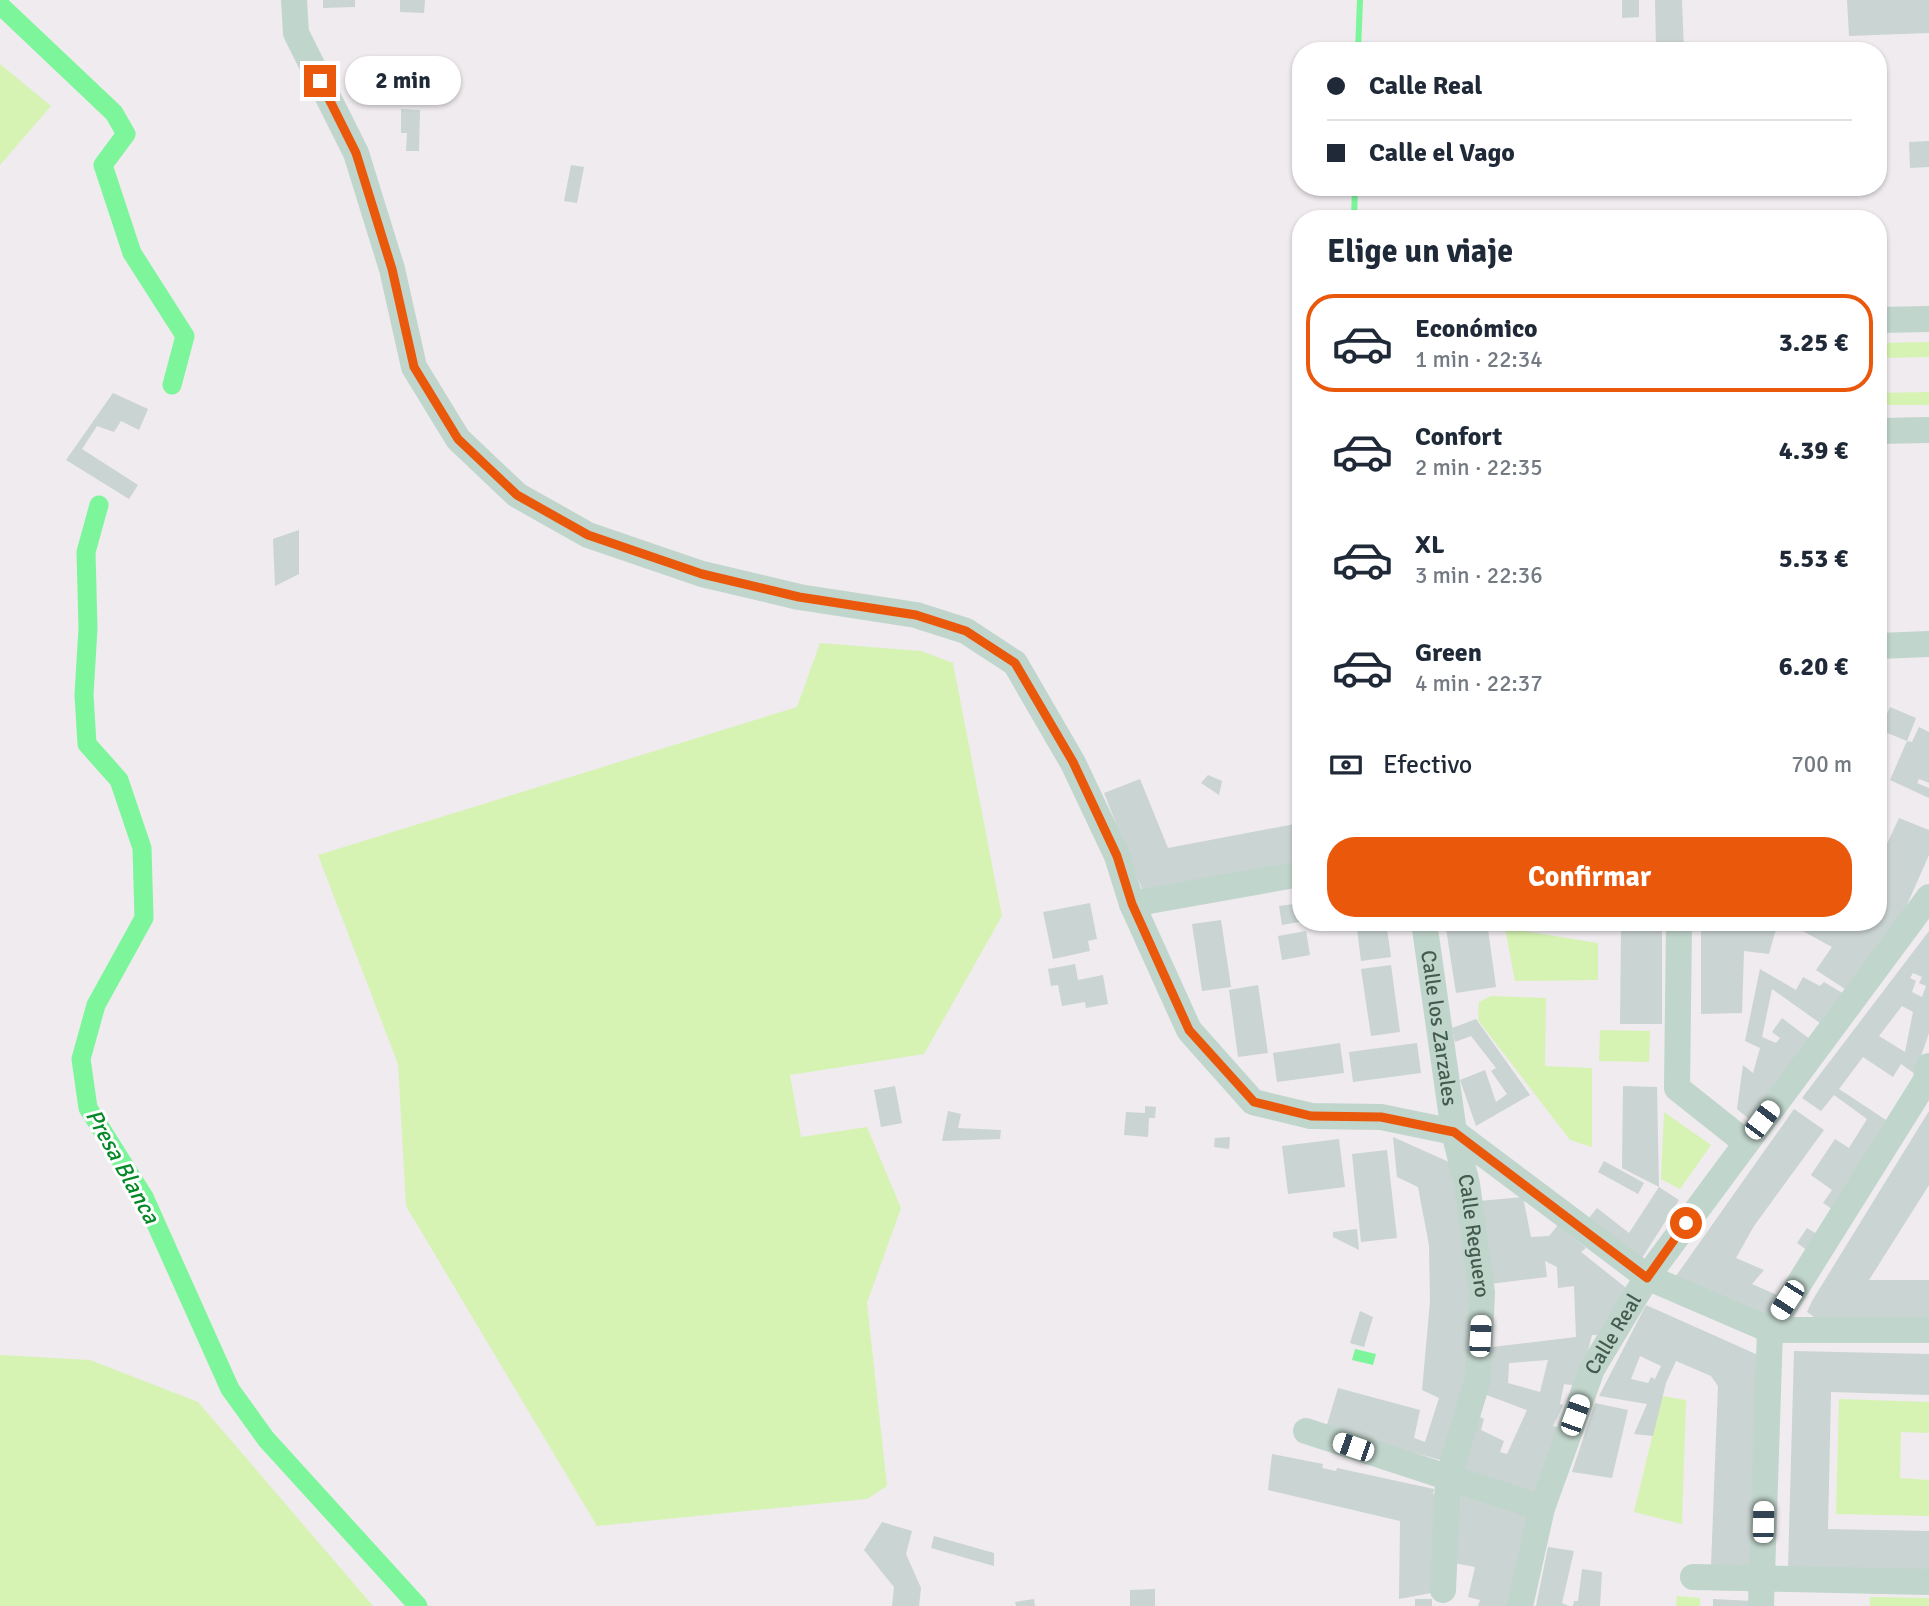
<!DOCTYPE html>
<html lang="es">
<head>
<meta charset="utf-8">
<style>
	:root { --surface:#fff; --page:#f2f2f3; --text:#1f2937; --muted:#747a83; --line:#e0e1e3; --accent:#ea580c }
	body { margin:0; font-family:Signika,sans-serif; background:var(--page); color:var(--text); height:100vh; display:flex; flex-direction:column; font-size:26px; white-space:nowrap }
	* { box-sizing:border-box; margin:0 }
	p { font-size:23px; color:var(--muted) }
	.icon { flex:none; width:38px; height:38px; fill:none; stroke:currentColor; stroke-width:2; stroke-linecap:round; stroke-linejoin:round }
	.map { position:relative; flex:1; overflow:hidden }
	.drawer { position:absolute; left:1292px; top:210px; width:595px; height:721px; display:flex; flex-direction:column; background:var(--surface); border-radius:28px; box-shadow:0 2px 5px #0004 }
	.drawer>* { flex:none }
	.top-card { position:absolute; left:1292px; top:42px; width:595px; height:154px; border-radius:28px; box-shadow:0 2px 5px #0004; display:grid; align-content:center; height:154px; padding:0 35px; background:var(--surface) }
	.end { position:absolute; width:32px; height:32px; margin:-16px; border:9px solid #ea580c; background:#fff; box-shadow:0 0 0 4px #fff }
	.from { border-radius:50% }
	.bubble { position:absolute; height:49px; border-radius:24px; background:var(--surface); box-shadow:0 2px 5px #0004; font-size:23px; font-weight:700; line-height:49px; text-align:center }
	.car { position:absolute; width:21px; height:42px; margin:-21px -10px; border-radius:9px; box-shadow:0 0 5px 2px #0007; background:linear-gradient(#fff 24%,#345 0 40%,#fff 0 76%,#345 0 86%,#fff 0) }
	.top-card b { display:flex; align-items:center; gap:24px; height:66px; font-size:26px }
	.top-card b+b { border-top:2px solid var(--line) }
	.top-card i { width:18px; height:18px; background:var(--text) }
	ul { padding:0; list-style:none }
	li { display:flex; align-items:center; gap:21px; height:98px; margin:0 14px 10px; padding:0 21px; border:4px solid transparent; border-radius:28px }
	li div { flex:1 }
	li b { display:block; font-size:26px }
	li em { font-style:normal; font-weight:700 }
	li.selected { border-color:var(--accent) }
	li>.icon { width:63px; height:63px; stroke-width:1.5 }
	h2 { padding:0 35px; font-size:32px; line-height:84px }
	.pay { display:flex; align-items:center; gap:18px; height:77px; padding:0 35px; font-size:26px }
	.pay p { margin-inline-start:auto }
	.primary-button { display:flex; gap:14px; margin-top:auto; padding:14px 35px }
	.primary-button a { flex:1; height:80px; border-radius:28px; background:var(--accent); color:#fff; font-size:28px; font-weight:700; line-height:80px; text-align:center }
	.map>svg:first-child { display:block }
</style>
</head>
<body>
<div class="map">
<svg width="1929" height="1606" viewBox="0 0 1929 1606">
	<rect width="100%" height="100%" fill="#efebef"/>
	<g fill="#d7f3b3">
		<polygon points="0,64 51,106 0,165"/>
		<polygon points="1929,342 1929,357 1878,358 1878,343"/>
		<polygon points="1929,392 1929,405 1878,405 1878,393"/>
		<polygon points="820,643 921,651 953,663 1002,916 924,1054 790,1075 801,1137 867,1127 901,1208 867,1303 887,1486 867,1499 597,1526 406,1206 398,1064 318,855 797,707"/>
		<polygon points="1505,928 1598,943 1598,980 1515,981"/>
		<polygon points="1491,996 1546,998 1545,1066 1592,1068 1592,1147 1570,1140 1478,1020 1479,1002"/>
		<polygon points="1600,1030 1650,1031 1649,1062 1599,1061"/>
		<polygon points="1664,1112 1711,1145 1680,1189 1661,1179"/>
		<polygon points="0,1355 90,1360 198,1402 373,1606 0,1606"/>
		<polygon points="1662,1396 1686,1400 1682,1524 1634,1512"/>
		<polygon points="1839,1399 1929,1402 1929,1433 1901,1432 1900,1478 1929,1480 1929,1516 1836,1514"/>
		<polygon points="1677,1596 1700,1598 1700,1606 1676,1606"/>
		<polygon points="1870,1597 1929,1598 1929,1606 1870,1606"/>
	</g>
	<polygon fill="#7cf59b" points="1355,1349 1376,1354 1373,1365 1352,1360"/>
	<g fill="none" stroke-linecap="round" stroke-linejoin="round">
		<g stroke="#7cf59b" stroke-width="6">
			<polyline points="1358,51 1360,0"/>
			<polyline points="1354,219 1355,187"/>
		</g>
		<g stroke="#7cf59b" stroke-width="19">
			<polyline points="0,5 114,113 126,134 103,165 132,253 185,336 172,385"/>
			<polyline points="99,505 86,552 88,628 84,695 87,744 119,780 142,848 144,918 96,1005 81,1059 88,1108 144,1197 230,1389 266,1439 418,1606"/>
		</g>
	</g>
	<g fill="#cad4d2" fill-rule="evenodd">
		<polygon points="323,0 355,0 355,7 323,8"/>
		<polygon points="400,0 425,0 424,13 400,12"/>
		<polygon points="1622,0 1639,0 1639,17 1622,18"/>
		<polygon points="1655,0 1682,0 1684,51 1583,51 1656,46"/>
		<polygon points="1847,0 1929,0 1929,33 1849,36"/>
		<polygon points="1771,47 1771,51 1728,51 1728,49"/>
		<polygon points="401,109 420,110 419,151 406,151 407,133 401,133"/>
		<polygon points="1929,141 1929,167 1910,168 1909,142"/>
		<polygon points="571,165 584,167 577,203 564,201"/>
		<polygon points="113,393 148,409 139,430 121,421 114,432 97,426 82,449 138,485 129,499 66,460"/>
		<polygon points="299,530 299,574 275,586 273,539"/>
		<polygon points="1890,707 1916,718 1907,741 1880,730"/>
		<polygon points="1919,727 1929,732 1929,783 1919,779 1917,783 1929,788 1929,798 1890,780 1907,741 1912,742"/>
		<polygon points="1208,775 1222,781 1219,795 1201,783"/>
		<polygon points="1140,779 1168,848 1300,823 1300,863 1144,894 1104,793"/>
		<polygon points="1899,818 1929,830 1929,855 1902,916 1848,991 1816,970 1832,947 1786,922 1878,922 1878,863"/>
		<polygon points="1090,903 1097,939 1088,941 1090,951 1053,959 1043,912"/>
		<polygon points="1300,903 1300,922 1282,925 1279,906"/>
		<polygon points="1221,920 1231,987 1202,991 1192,924"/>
		<polygon points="1356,922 1386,922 1391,957 1361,961"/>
		<polygon points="1445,922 1487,922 1496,987 1456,993"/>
		<polygon points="1575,922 1662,922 1662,1024 1620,1024 1621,930"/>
		<polygon points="1701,922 1778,922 1769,954 1744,951 1742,1013 1701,1014"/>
		<polygon points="1306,931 1310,955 1282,960 1278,936"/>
		<path d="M1929 931V1033L1915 1074 1901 1064 1893 1077 1863 1057 1839 1089 1886 1120 1832 1209 1823 1203 1832 1190 1811 1175 1835 1139 1849 1148 1867 1119 1834 1095 1821 1111 1802 1098ZM1913 973 1922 977 1919 983 1926 986 1922 997 1912 992 1916 981 1910 978ZM1902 1006 1913 1012 1905 1052 1879 1036Z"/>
		<polygon points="1075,964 1078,980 1103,975 1108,1004 1086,1008 1085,1002 1062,1006 1058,985 1051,986 1048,969"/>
		<polygon points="1391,965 1400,1032 1371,1036 1361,969"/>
		<polygon points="1760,969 1796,990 1803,977 1820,986 1824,982 1844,994 1820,1023 1772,989 1762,1037 1776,1043 1780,1038 1772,1032 1782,1018 1811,1040 1749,1119 1737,1109 1743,1065 1753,1073 1760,1048 1745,1041"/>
		<polygon points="1258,985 1268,1053 1238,1057 1229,990"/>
		<polygon points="1476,1019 1530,1095 1476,1126 1460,1080 1485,1070 1496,1102 1507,1094 1491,1071 1496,1068 1471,1036 1455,1042 1452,1028"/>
		<polygon points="1340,1043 1344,1073 1277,1082 1273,1053"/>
		<polygon points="1417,1043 1421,1073 1353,1082 1349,1052"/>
		<polygon points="895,1086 902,1123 881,1127 874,1090"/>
		<polygon points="1623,1086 1657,1087 1659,1187 1622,1168"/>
		<polygon points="1145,1106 1156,1107 1155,1118 1149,1118 1148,1137 1124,1135 1126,1112 1145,1113"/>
		<polygon points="1794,1109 1824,1130 1754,1226 1736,1258 1764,1270 1752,1284 1779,1296 1765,1317 1676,1276"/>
		<polygon points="948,1111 961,1114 958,1128 1001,1130 1000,1139 942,1141"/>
		<polygon points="1929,1111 1929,1185 1869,1280 1929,1280 1929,1321 1817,1319 1807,1312 1812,1301"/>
		<polygon points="1230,1137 1229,1149 1214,1147 1215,1138"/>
		<polygon points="1393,1137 1449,1162 1466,1240 1470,1306 1468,1380 1444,1461 1326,1428 1338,1388 1420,1410 1414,1438 1425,1442 1439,1398 1422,1390 1430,1302 1429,1245 1418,1187 1397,1177"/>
		<polygon points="1339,1139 1345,1187 1288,1194 1282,1146"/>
		<polygon points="1387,1150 1397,1238 1361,1242 1352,1154"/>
		<polygon points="1604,1161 1644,1183 1638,1194 1598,1172"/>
		<polygon points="1659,1187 1679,1200 1642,1258 1589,1218 1597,1208 1629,1233"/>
		<path d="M1523 1197 1531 1237 1549 1236 1558 1225 1586 1248 1581 1252 1630 1291 1602 1335H1592L1579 1386 1564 1384 1560 1404 1563 1405 1553 1426 1560 1428 1534 1496 1459 1473 1477 1415 1484 1419 1481 1430 1504 1441 1500 1452 1507 1454 1527 1410 1484 1394 1492 1347 1576 1337 1574 1286 1558 1288 1557 1267 1545 1261 1547 1277 1490 1284 1479 1201ZM1548 1360 1540 1392 1508 1383 1509 1363Z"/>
		<polygon points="1807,1228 1817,1234 1807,1250 1797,1243"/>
		<polygon points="1357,1229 1359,1250 1333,1237 1333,1232"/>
		<path d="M1646 1305 1758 1355 1753 1568 1711 1566 1718 1386 1711 1376 1676 1361 1666 1383 1653 1436 1634 1434 1647 1404 1599 1396ZM1640 1356 1661 1366 1655 1379 1651 1377 1648 1383 1631 1379Z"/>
		<polygon points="1360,1311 1373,1317 1364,1347 1350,1343"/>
		<polygon points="1794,1351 1929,1354 1929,1395 1831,1392 1828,1529 1929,1531 1929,1572 1788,1569"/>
		<polygon points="1595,1403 1628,1410 1612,1478 1572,1472"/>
		<polygon points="1272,1454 1323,1464 1322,1468 1336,1471 1337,1468 1434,1489 1433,1494 1437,1494 1431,1593 1399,1599 1400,1521 1268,1490"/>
		<polygon points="1458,1494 1529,1516 1508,1606 1478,1606 1480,1600 1468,1597 1475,1567 1454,1563"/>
		<polygon points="882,1522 912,1531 906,1554 921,1588 919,1606 892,1606 894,1587 864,1550"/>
		<polygon points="934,1536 994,1553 994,1566 931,1548"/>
		<polygon points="1548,1547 1574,1551 1562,1603 1569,1606 1536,1606"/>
		<polygon points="1582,1569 1602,1572 1600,1606 1573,1606 1574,1601 1578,1601"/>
		<polygon points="1155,1589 1155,1606 1130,1606 1130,1590"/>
		<polygon points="1034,1599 1035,1606 1016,1606 1015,1602"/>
		<rect x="1415" y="1599" width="17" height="7"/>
		<polygon points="1713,1599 1752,1601 1751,1606 1713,1606"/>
	</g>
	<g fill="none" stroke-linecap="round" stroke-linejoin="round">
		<g stroke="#c0d5cb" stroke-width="26">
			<polyline points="294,0 296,33 356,153 392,269 414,367 458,439 517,495 588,535 702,574 799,597 916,615 966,631 1015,663 1073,763 1117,856 1132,904 1189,1030 1253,1102 1311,1116 1381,1117 1454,1132 1647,1277 1770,1330 1929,1330"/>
			<polyline points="1878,320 1929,319"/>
			<polyline points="1878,431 1929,430"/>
			<polyline points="1878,646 1929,644"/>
			<polyline points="1132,904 1300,874"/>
			<path id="s1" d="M1424 922 1454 1132 1467 1184 1482 1293 1478 1379 1448 1479 1443 1590"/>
			<polyline points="1679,922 1677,1088 1745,1142"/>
			<polyline points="1306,1431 1542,1508"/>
			<polyline points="1693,1577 1929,1582"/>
			<path id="s2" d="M1520 1606 1542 1508 1592 1369 1647 1277 1929 897"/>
			<polyline points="1761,1606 1770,1330 1925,1082 1929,1066"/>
		</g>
	</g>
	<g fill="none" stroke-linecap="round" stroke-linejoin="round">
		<polyline stroke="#ea580c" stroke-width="9" points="320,81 356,153 392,269 414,367 458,439 517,495 588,535 702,574 799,597 916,615 966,631 1015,663 1073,762 1117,856 1132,904 1189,1030 1254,1102 1311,1116 1381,1117 1454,1132 1647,1278 1686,1223"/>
	</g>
	<g text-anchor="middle" stroke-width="6" stroke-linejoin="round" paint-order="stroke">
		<g font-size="21" fill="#425b4f" stroke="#fff">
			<text dy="7" stroke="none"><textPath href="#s1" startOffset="107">Calle los Zarzales</textPath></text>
			<text dy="7" stroke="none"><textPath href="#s1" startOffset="318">Calle Reguero</textPath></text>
			<text dy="7" stroke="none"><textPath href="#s2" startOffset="289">Calle Real</textPath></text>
		</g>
		<g font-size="23" font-style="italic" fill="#048828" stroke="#fff">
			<text transform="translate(123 1166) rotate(61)" y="8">Presa Blanca</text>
		</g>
	</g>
</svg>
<i class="end from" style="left:1686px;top:1223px"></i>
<i class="end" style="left:320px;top:81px"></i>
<div class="bubble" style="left:345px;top:56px;width:116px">2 min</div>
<i class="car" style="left:1762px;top:1120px;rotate:37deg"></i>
<i class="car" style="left:1787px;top:1300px;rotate:213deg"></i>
<i class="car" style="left:1480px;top:1336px;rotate:3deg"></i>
<i class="car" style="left:1575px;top:1415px;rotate:20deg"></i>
<i class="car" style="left:1353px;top:1447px;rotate:289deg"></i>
<i class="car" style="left:1763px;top:1522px;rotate:1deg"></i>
<div class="top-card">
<b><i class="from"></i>Calle Real</b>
<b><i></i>Calle el Vago</b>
</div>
<section class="drawer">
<h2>Elige un viaje</h2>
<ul>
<li class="selected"><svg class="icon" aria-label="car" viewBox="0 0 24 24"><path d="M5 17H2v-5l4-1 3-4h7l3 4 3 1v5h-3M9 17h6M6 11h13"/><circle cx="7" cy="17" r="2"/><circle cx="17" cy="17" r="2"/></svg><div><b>Económico</b><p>1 min · 22:34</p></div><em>3.25 €</em></li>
<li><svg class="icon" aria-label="car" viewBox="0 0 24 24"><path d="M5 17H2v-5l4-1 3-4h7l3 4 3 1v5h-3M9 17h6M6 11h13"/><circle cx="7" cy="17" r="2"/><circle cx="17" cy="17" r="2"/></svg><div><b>Confort</b><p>2 min · 22:35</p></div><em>4.39 €</em></li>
<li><svg class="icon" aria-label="car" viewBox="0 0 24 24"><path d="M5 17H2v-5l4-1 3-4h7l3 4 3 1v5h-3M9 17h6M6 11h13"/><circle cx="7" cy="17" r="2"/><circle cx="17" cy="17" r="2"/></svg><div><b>XL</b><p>3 min · 22:36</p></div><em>5.53 €</em></li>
<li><svg class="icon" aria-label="car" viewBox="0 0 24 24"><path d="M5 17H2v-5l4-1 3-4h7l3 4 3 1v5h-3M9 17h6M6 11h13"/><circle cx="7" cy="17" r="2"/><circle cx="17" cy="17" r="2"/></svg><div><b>Green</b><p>4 min · 22:37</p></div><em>6.20 €</em></li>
</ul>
<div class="pay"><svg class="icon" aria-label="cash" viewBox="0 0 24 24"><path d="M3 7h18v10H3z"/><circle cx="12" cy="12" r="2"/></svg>Efectivo<p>700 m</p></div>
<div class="primary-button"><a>Confirmar</a></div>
</section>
</div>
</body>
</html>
